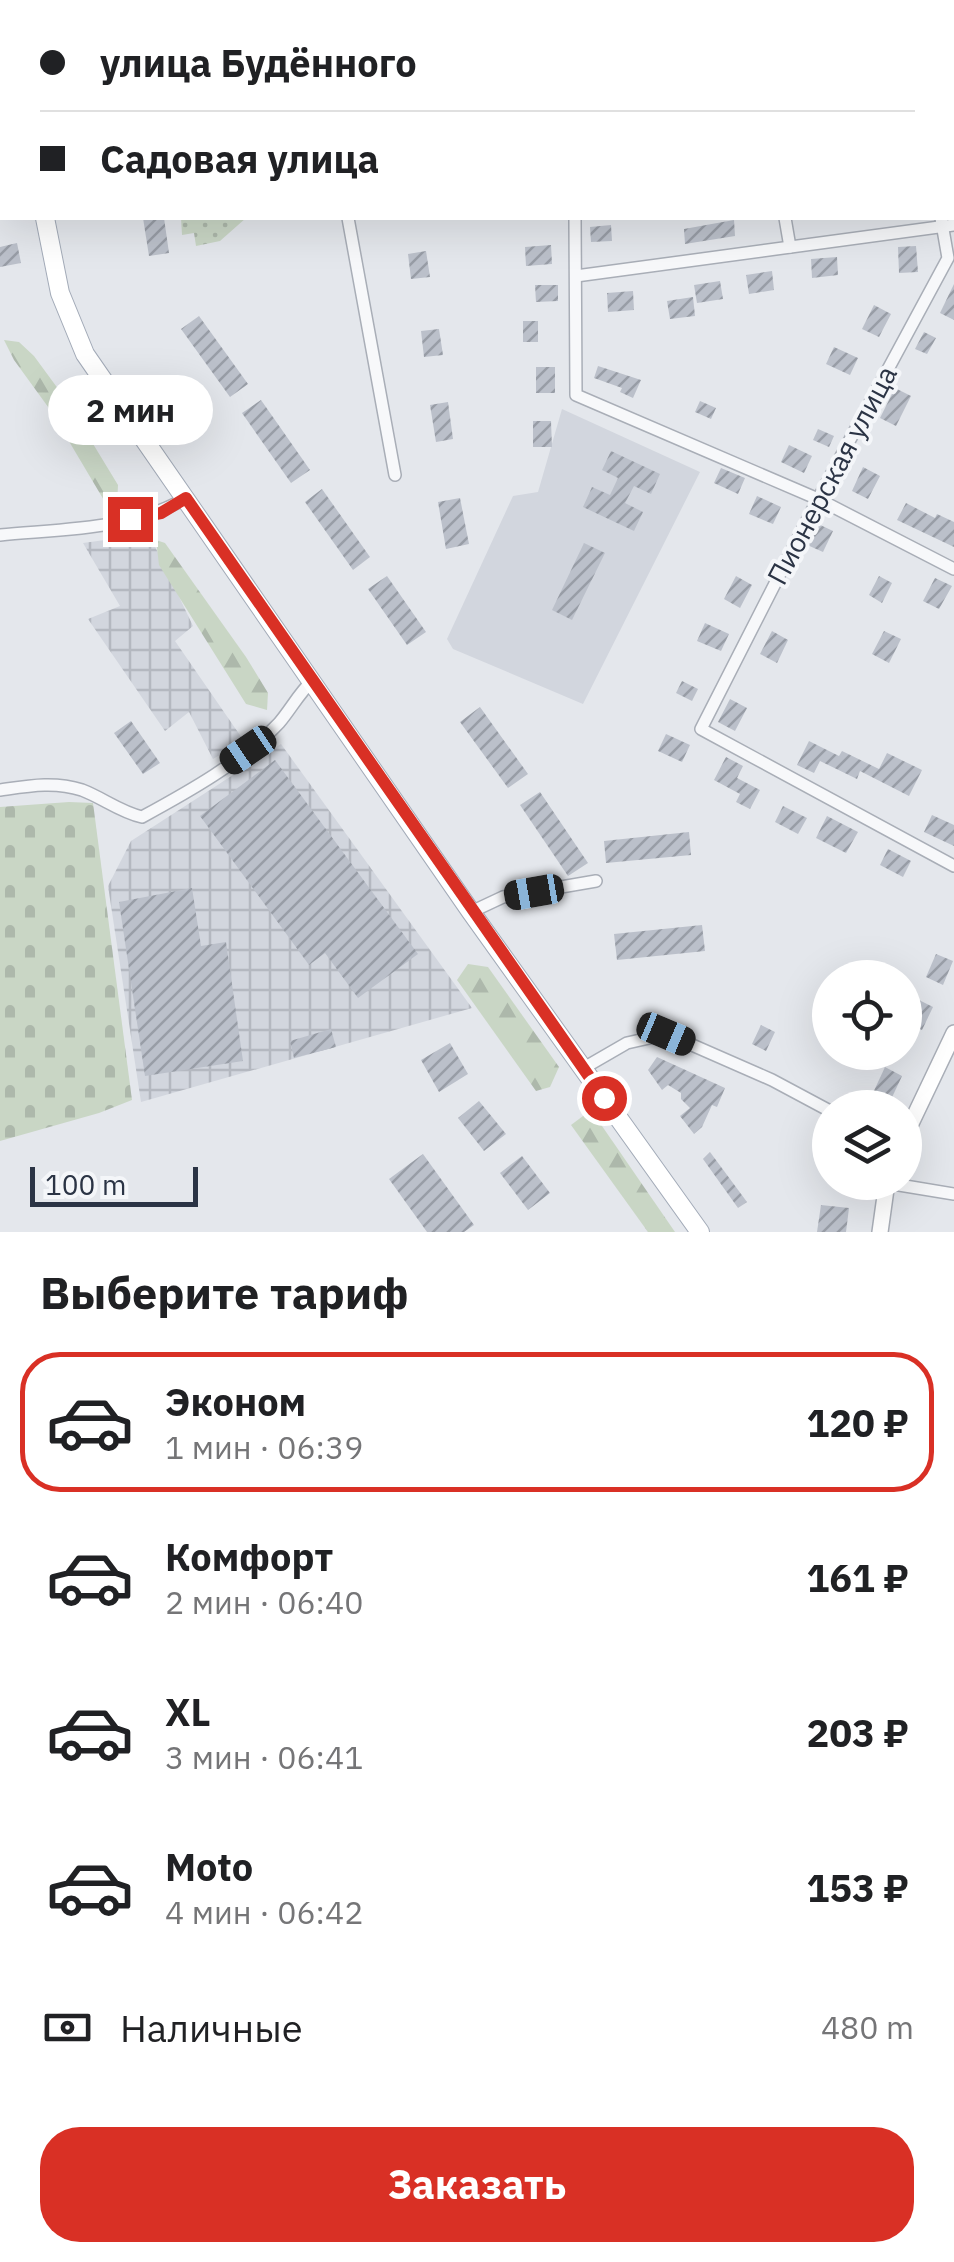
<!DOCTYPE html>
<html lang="ru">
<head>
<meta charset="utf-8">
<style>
	:root { --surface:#fff; --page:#f2f2f2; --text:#202124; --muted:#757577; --line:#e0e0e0; --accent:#d93025 }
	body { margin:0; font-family:"IBM Plex Sans",sans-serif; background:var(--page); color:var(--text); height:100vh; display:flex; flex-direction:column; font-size:38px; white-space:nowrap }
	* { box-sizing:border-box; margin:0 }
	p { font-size:32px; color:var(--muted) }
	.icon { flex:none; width:55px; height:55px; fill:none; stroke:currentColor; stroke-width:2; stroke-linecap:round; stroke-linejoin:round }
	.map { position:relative; height:1232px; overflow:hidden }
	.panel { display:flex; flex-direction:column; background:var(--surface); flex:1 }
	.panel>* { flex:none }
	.guide { position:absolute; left:0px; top:0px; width:955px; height:220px; box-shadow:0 10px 40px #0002; display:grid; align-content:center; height:220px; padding:0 40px; background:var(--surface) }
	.buttons { position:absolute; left:812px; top:960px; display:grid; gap:20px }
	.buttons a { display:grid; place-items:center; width:110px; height:110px; border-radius:50%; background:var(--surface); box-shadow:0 10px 40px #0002; font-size:50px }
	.scale { position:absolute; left:30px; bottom:25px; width:168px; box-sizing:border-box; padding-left:10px; border:5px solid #2b3445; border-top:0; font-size:28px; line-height:35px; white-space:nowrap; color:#2b3445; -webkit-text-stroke:8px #f4f6f9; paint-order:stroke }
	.end { position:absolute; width:45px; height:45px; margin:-22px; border:12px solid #d93025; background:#fff; box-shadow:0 0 0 5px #fff }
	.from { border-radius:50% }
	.bubble { position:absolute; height:70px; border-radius:35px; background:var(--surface); box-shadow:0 10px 40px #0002; font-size:32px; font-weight:800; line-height:70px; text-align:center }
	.car { position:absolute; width:30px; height:60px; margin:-30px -15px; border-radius:12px; box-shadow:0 0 8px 2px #0007; background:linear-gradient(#222 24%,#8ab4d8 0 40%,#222 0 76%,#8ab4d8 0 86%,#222 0) }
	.guide b { display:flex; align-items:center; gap:35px; height:95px; font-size:38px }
	.guide b+b { border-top:2px solid var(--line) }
	.guide i { width:25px; height:25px; background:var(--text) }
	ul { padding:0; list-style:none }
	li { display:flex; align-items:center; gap:30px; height:140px; margin:0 20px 15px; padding:0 20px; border:5px solid transparent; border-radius:40px }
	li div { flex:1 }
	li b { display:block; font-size:38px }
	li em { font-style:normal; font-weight:800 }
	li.active { border-color:var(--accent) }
	li>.icon { width:90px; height:90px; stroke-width:1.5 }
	h2 { padding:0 40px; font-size:45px; line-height:120px }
	.pay { display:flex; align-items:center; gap:25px; height:110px; padding:0 40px; font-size:38px }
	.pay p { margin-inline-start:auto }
	.cta { display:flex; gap:20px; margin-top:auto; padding:20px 40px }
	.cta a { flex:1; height:115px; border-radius:40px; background:var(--accent); color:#fff; font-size:40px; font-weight:800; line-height:115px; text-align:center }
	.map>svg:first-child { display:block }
</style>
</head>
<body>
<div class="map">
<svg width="954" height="1232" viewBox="0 0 954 1232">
	<defs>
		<pattern id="industrial-grid" width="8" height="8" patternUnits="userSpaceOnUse" patternTransform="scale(2.5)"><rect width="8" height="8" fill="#d2d6de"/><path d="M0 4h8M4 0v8" fill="none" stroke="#b4b8c0"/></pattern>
		<pattern id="forest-firs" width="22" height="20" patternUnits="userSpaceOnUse" patternTransform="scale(2.5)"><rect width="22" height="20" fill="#c9d6c5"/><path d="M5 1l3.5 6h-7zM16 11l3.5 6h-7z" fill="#adb8ab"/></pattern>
		<pattern id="cemetery-stones" width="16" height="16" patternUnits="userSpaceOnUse" patternTransform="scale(2.5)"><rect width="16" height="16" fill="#c9d6c5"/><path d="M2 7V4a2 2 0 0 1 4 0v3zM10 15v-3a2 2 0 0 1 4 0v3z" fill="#adb8ab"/></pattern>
		<pattern id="park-dots" width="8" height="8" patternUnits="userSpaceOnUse" patternTransform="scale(2.5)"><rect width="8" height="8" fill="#c9d6c5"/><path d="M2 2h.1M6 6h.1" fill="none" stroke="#adb8ab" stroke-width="1.8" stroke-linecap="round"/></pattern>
		<pattern id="building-hatch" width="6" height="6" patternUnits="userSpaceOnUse" patternTransform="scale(2.5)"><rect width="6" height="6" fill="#bbc0ca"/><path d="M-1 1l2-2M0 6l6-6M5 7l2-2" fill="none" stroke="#989da6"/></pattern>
	</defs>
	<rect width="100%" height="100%" fill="#e4e7ec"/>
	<g fill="#d2d6de">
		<polygon points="348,0 582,0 582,2 349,2"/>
		<polygon points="562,409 700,472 583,704 453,649 447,639 513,496 538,492"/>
	</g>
	<g fill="url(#industrial-grid)">
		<polygon points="149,534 193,626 175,641 244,741 213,759 189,712 165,731 88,619 120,606 83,543"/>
		<polygon points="281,744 472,1008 141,1102 108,886 131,841"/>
	</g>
	<g fill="url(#forest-firs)">
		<polygon points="4,340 19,342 34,356 67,401 118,485 117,506 105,502 51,411 14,360"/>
		<polygon points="156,540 165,543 246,657 268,693 267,710 246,704 159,565"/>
		<polygon points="468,964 488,967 559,1067 550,1087 536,1091 457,980"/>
		<polygon points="591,1110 675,1232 648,1232 571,1125"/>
	</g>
	<polygon fill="url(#cemetery-stones)" points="69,802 93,803 132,1100 99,1113 0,1141 0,807"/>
	<polygon fill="url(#park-dots)" points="181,218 246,218 220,241 196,246 194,233 182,235"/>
	<g fill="url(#building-hatch)">
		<polygon points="143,218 164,218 169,253 149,256"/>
		<polygon points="734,220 735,236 685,244 684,229"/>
		<polygon points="611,225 612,241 591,242 590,227"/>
		<polygon points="17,243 21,263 0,267 0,247"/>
		<polygon points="551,245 552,264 526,266 525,247"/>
		<polygon points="916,246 918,272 899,273 898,247"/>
		<polygon points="426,251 430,277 411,279 408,254"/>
		<polygon points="837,257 838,275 812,278 811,259"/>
		<polygon points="772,271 774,290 749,294 746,275"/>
		<polygon points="720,281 723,299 697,303 694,285"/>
		<polygon points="954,284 954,320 940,313"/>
		<polygon points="535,285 558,285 558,301 536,302"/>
		<polygon points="633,291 634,310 608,312 607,293"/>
		<polygon points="693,297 695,316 670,319 667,301"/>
		<polygon points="874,305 891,314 879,337 862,329"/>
		<polygon points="199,316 248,384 230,397 181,329"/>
		<rect x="523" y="321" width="15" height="21"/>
		<polygon points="439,329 443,355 424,357 421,331"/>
		<polygon points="924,332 936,338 927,354 915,349"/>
		<polygon points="834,347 858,358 850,375 826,364"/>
		<polygon points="598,366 641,380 633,398 620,392 622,388 594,378"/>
		<rect x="536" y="367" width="19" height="26"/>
		<polygon points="895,388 911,396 896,426 880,418"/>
		<polygon points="261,400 310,470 291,483 242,413"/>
		<polygon points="700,401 716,408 711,419 695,412"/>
		<polygon points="448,402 453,439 436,442 430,405"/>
		<polygon points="533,421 551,421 552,447 533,447"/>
		<polygon points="818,429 834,436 829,447 813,440"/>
		<polygon points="789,445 812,456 804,473 781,462"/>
		<polygon points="611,451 660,474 651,494 634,486 625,503 643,512 634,531 583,507 592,487 610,495 618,478 602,470"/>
		<polygon points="863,467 880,476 868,499 852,491"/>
		<polygon points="721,468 745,478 738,494 714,483"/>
		<polygon points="322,489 370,557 353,570 305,502"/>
		<polygon points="757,496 781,507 773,524 749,514"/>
		<polygon points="460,498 469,544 446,549 438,502"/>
		<polygon points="906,503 935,518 937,514 954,522 954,547 897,520"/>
		<polygon points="816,523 833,531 823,552 805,544"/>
		<polygon points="584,543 605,553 572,620 552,610"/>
		<polygon points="387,576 426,632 407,645 368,589"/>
		<polygon points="736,576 752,585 740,608 724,599"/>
		<polygon points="879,576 892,583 882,603 869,595"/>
		<polygon points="935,578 952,586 939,609 923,601"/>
		<polygon points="705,623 729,634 721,651 697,641"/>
		<polygon points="772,631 788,640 777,663 760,654"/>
		<polygon points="884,631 901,639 889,663 872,654"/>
		<polygon points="682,681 698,689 692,701 676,693"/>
		<polygon points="730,699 747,708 735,731 718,722"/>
		<polygon points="480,707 528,774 508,788 460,722"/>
		<polygon points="131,721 160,763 143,774 114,733"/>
		<polygon points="666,734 690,745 682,762 658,751"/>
		<polygon points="809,741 839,756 842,751 879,769 887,753 922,770 909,796 860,771 857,779 820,761 814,773 797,765"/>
		<polygon points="726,757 743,766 737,778 760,790 750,809 736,802 740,794 714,780"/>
		<polygon points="275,760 418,954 358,998 325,953 309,965 200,816"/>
		<polygon points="540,792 588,863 568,876 520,805"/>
		<polygon points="783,806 807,818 798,834 775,822"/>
		<polygon points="932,815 954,825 954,846 924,832"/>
		<polygon points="827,816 858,832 846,853 816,838"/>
		<polygon points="689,832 691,855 606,863 604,841"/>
		<polygon points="888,849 911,861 903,877 880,865"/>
		<polygon points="192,888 201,946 226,942 243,1061 145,1076 119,902"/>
		<polygon points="702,925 705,951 617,960 614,934"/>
		<polygon points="936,954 953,961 943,985 926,977"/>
		<polygon points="917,999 933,1007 922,1030 905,1022"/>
		<polygon points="761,1025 775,1032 766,1051 752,1044"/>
		<polygon points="331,1029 336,1047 294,1058 290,1041"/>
		<polygon points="450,1043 468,1074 439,1092 421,1060"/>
		<polygon points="657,1057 725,1088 717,1107 712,1105 702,1127 694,1134 680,1116 690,1108 681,1099 681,1093 668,1085 662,1090 648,1070"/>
		<polygon points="885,1067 902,1076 887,1108 866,1108"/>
		<polygon points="479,1101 506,1134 484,1151 458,1118"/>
		<polygon points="710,1152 747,1202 738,1208 703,1159"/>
		<polygon points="423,1154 474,1225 464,1232 427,1232 389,1179"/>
		<polygon points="522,1156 550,1193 528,1210 500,1173"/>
		<polygon points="821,1205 849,1208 846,1232 817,1232"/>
	</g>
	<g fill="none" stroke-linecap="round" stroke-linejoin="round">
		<g stroke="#a9aeb7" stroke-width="14">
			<g id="street">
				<polyline points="268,0 268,2"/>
				<polyline points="914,0 914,2"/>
				<polyline points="952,37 954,37"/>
				<polyline points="0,175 2,174"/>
				<polyline points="348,218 395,475"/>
				<polyline points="575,218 576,395 818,499 954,569"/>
				<polyline points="785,218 790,247"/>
				<polyline points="941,218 948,258 818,499 701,729 954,866"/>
				<polyline points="576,276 954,225"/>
				<path d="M0 535C61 529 133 530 186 498"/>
				<path d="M0 790C28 786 54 781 82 790 103 798 120 812 142 817 188 792 242 762 279 723 291 709 299 693 313 680"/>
				<polyline points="471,912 503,897 596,881"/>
				<polyline points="582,1069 627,1043 667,1034 772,1080 830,1111"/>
				<polyline points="887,1183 954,1194"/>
			</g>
		</g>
		<g stroke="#a9aeb7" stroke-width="18">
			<g id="secondary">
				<polyline points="905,1136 954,1033"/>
				<polyline points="880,1232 887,1182"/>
			</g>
		</g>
		<g stroke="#a3abb8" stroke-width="20">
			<g id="primary">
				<polyline points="6,0 7,2"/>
				<polyline points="45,218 60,293 85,354 471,912 700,1232"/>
			</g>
		</g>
		<use href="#street" stroke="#f7f8fa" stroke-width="11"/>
		<use href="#secondary" stroke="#fff" stroke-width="15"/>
		<use href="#primary" stroke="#fff" stroke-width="18"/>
	</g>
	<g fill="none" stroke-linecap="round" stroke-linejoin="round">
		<polyline stroke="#d93025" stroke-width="12" points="130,519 161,513 186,498 604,1098"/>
	</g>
	<g text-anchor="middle" stroke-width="8" stroke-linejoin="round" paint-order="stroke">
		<g font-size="28" fill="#2b3445" stroke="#f4f6f9">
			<text transform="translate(832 475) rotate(-62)" y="10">Пионерская улица</text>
		</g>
	</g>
</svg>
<div class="buttons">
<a><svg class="icon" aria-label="locate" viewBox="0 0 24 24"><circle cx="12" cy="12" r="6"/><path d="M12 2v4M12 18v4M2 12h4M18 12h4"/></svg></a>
<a><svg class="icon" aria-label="layers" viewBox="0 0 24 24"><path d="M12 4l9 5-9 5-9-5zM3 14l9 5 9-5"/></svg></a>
</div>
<div class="scale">100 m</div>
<i class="end from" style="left:604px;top:1098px"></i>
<i class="end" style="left:130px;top:519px"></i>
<div class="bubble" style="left:48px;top:375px;width:165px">2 мин</div>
<i class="car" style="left:248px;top:750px;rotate:236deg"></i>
<i class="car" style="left:534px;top:892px;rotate:260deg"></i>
<i class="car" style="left:666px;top:1034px;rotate:113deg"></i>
<div class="guide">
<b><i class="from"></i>улица Будённого</b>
<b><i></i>Садовая улица</b>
</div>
</div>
<section class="panel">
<h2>Выберите тариф</h2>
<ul>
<li class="active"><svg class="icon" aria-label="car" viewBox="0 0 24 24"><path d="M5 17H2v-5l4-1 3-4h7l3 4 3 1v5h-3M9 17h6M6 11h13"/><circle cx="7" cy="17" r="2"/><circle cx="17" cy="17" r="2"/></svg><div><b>Эконом</b><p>1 мин · 06:39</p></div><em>120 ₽</em></li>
<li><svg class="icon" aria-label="car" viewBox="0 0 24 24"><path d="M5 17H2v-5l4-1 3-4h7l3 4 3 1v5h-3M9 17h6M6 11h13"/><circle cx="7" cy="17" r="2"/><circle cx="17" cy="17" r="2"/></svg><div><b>Комфорт</b><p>2 мин · 06:40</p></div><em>161 ₽</em></li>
<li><svg class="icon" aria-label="car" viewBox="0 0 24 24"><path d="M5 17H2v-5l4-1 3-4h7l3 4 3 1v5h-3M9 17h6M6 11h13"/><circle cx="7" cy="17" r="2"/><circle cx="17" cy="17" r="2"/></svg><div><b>XL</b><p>3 мин · 06:41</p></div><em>203 ₽</em></li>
<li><svg class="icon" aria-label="car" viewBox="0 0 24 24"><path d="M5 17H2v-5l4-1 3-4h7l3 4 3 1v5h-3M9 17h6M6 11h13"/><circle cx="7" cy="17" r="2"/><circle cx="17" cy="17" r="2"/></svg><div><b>Moto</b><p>4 мин · 06:42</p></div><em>153 ₽</em></li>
</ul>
<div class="pay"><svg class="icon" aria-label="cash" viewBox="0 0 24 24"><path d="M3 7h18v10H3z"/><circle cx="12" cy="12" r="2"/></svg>Наличные<p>480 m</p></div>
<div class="cta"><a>Заказать</a></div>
</section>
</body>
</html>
